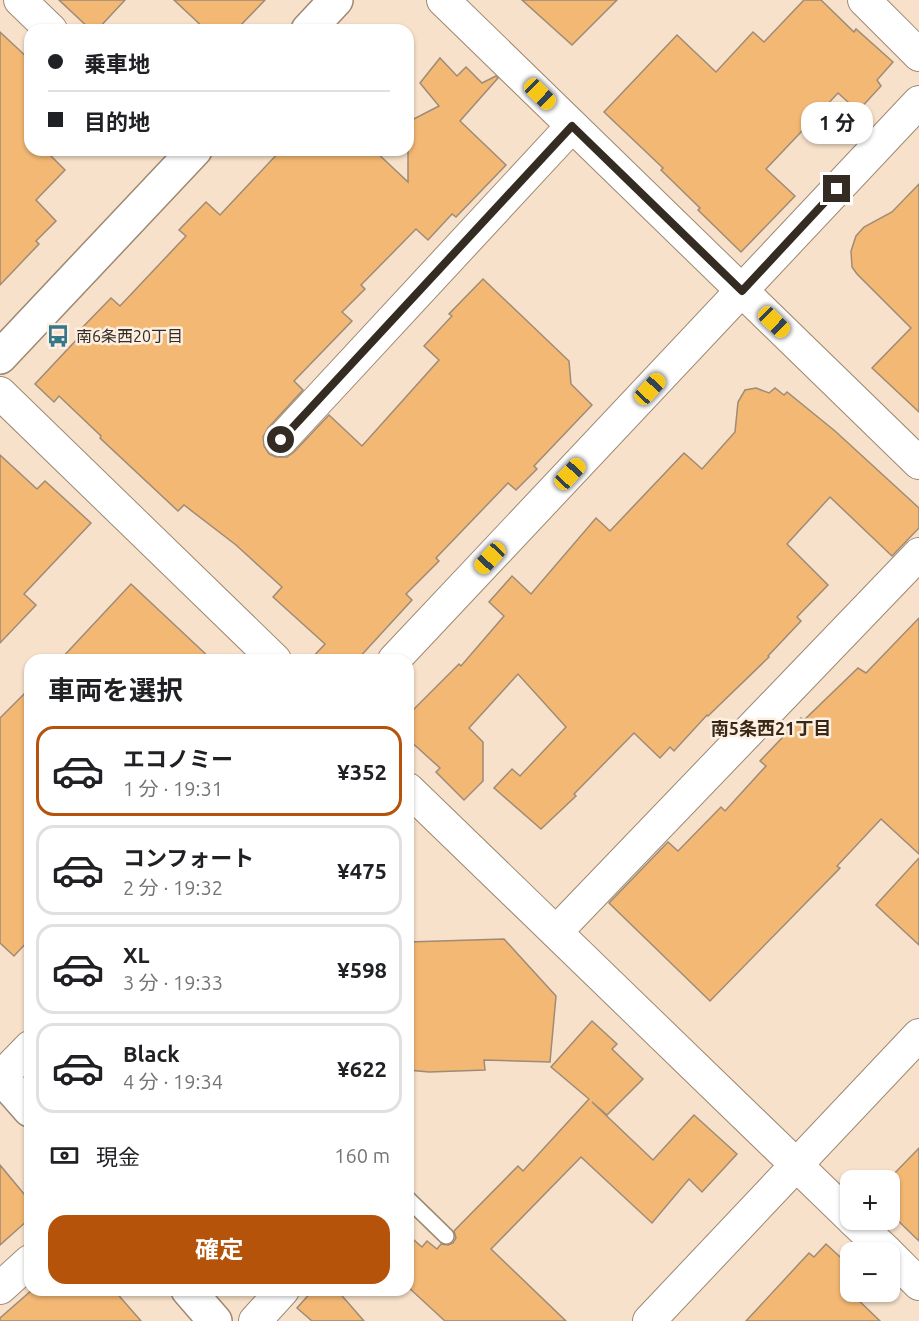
<!DOCTYPE html>
<html lang="ja">
<head>
<meta charset="utf-8">
<style>
	:root { --surface:#fff; --page:#f6f6f6; --text:#202124; --muted:#757577; --line:#e0e0e0; --accent:#b45309 }
	body { margin:0; font-family:Ubuntu,"Noto Sans JP",sans-serif; background:var(--page); color:var(--text); height:100vh; display:flex; flex-direction:column; font-size:22px; white-space:nowrap }
	* { box-sizing:border-box; margin:0 }
	p { font-size:20px; color:var(--muted) }
	.icon { flex:none; width:33px; height:33px; fill:none; stroke:currentColor; stroke-width:2; stroke-linecap:round; stroke-linejoin:round }
	.map { position:relative; flex:1; overflow:hidden }
	.details { position:absolute; left:24px; top:654px; width:390px; height:642px; display:flex; flex-direction:column; background:var(--surface); border-radius:18px; box-shadow:0 2px 4px #0004 }
	.details>* { flex:none }
	.hud { position:absolute; left:24px; top:24px; width:390px; height:132px; border-radius:18px; box-shadow:0 2px 4px #0004; display:grid; align-content:center; height:132px; padding:0 24px; background:var(--surface) }
	.fabs { position:absolute; left:840px; top:1170px; display:grid; gap:12px }
	.fabs a { display:grid; place-items:center; width:60px; height:60px; border-radius:12px; background:var(--surface); box-shadow:0 2px 4px #0004; font-size:30px }
	.end { position:absolute; width:27px; height:27px; margin:-14px; border:8px solid #342c23; background:#fff; box-shadow:0 0 0 3px #fff }
	.from { border-radius:50% }
	.bubble { position:absolute; height:42px; border-radius:18px; background:var(--surface); box-shadow:0 2px 4px #0004; font-size:20px; font-weight:700; line-height:42px; text-align:center }
	.car { position:absolute; width:18px; height:36px; margin:-18px -9px; border-radius:8px; box-shadow:0 0 4px 2px #0007; background:linear-gradient(#f5c518 24%,#345 0 40%,#f5c518 0 76%,#345 0 86%,#f5c518 0) }
	.hud b { display:flex; align-items:center; gap:21px; height:57px; font-size:22px }
	.hud b+b { border-top:2px solid var(--line) }
	.hud i { width:15px; height:15px; background:var(--text) }
	ul { padding:0; list-style:none }
	li { display:flex; align-items:center; gap:18px; height:90px; margin:0 12px 9px; padding:0 12px; border:3px solid var(--line); border-radius:18px }
	li div { flex:1 }
	li b { display:block; font-size:22px }
	li em { font-style:normal; font-weight:700 }
	li.active { border-color:var(--accent) }
	li>.icon { width:54px; height:54px; stroke-width:1.5 }
	h2 { padding:0 24px; font-size:27px; line-height:72px }
	.pay { display:flex; align-items:center; gap:15px; height:66px; padding:0 24px; font-size:22px }
	.pay p { margin-inline-start:auto }
	.action { display:flex; gap:12px; margin-top:auto; padding:12px 24px }
	.action a { flex:1; height:69px; border-radius:18px; background:var(--accent); color:#fff; font-size:24px; font-weight:700; line-height:69px; text-align:center }
	.map>svg:first-child { display:block }
</style>
</head>
<body>
<div class="map">
<svg width="919" height="1321" viewBox="0 0 919 1321">
	<rect width="100%" height="100%" fill="#f7e1ca"/>
	<g fill="#f3b874" stroke="#9f8b76" stroke-width="1.5">
		<polygon points="59,0 125,0 97,30 91,30"/>
		<polygon points="174,0 265,0 236,30 206,30"/>
		<polygon points="522,0 617,0 572,45"/>
		<polygon points="804,0 821,0 854,32 856,29 893,62 877,80 881,86 858,111 838,93 766,169 795,196 741,252 698,210 700,208 661,170 663,168 604,112 677,35 716,72 753,32 764,42"/>
		<polygon points="0,32 30,60 30,150 45,150 65,170 36,200 56,221 36,241 39,244 0,285"/>
		<polygon points="440,58 457,76 466,67 482,83 496,76 498,78 460,121 506,165 456,217 452,214 428,240 416,229 361,285 365,289 342,312 352,321 294,381 303,390 268,428 263,437 264,446 269,454 276,457 287,457 294,452 329,415 362,446 439,360 424,346 452,316 449,314 483,279 569,361 571,384 592,405 534,466 537,469 516,490 508,483 436,558 439,561 406,594 412,600 357,660 310,660 325,644 273,597 282,587 236,545 184,505 178,511 100,438 101,436 59,396 54,402 35,384 80,336 77,333 111,298 120,306 186,236 179,230 206,202 220,215 281,150 374,150 408,182 408,122 439,106 420,83"/>
		<polygon points="919,184 919,412 872,368 911,328 857,274 852,267 851,251 856,236 864,227 892,212"/>
		<polygon points="756,388 769,393 775,388 784,395 787,392 835,431 919,508 919,528 892,556 830,497 787,544 828,585 797,617 801,621 768,656 769,657 708,716 707,715 674,751 670,747 660,758 634,733 574,794 576,796 541,829 494,788 512,769 520,776 566,727 518,674 469,728 483,742 483,781 464,800 436,772 440,768 408,739 408,715 459,664 461,666 504,616 489,602 512,576 531,594 596,518 610,531 684,453 702,469 735,432 738,402 745,390"/>
		<polygon points="0,455 37,489 45,481 91,523 24,594 36,605 0,643"/>
		<polygon points="131,584 212,660 60,660"/>
		<polygon points="919,618 919,854 881,819 837,866 840,868 710,1001 609,903 668,842 678,851 721,807 725,811 766,766 760,761 801,718 804,720 858,668 866,673"/>
		<polygon points="30,688 30,939 14,956 0,943 0,718"/>
		<polygon points="919,858 919,945 876,905"/>
		<polygon points="504,939 556,996 550,1062 484,1060 485,1070 429,1072 408,1070 408,942"/>
		<polygon points="592,1021 617,1044 612,1049 643,1079 607,1115 592,1102 653,1160 694,1115 737,1154 702,1192 689,1179 652,1223 581,1157 491,1249 566,1321 445,1321 408,1287 408,1235 422,1247 427,1241 437,1249 441,1244 448,1245 453,1243 456,1238 454,1231 518,1166 523,1171 589,1099 551,1067"/>
		<polygon points="919,1148 919,1241 890,1213 890,1178"/>
		<polygon points="0,1165 29,1200 28,1220 0,1245"/>
		<polygon points="826,1244 850,1266 850,1292 880,1321 746,1321 809,1253 814,1257"/>
		<polygon points="32,1290 114,1290 141,1321 0,1321 0,1318"/>
		<polygon points="313,1290 337,1290 364,1321 312,1321 297,1308"/>
	</g>
	<g fill="none" stroke-linecap="round" stroke-linejoin="round">
		<g stroke="#9d8973" stroke-width="18">
			<polyline id="lane" points="408,1199 446,1236"/>
		</g>
		<g stroke="#9d8973" stroke-width="34">
			<g id="street">
				<polyline points="20,0 51,30"/>
				<polyline points="443,0 919,463"/>
				<polyline points="864,0 919,55"/>
				<polyline points="0,393 275,660"/>
				<polyline points="281,440 572,126"/>
				<polyline points="394,660 919,102"/>
				<polyline points="408,789 850,1217"/>
				<polyline points="556,932 919,554"/>
				<polyline points="1,1077 30,1047"/>
				<polyline points="853,1220 887,1252"/>
				<polyline points="890,1255 919,1284"/>
				<polyline points="0,1288 30,1261"/>
				<polyline points="255,1321 283,1290"/>
				<polyline points="649,1321 919,1035"/>
			</g>
		</g>
		<g stroke="#9d8973" stroke-width="36">
			<g id="secondary">
				<polyline points="308,30 336,0"/>
				<polyline points="0,357 195,150"/>
				<polyline points="0,1076 30,1110"/>
				<polyline points="188,1290 215,1321"/>
			</g>
		</g>
		<use href="#lane" stroke="#fff" stroke-width="15"/>
		<use href="#street" stroke="#fff" stroke-width="32"/>
		<use href="#secondary" stroke="#fff" stroke-width="33"/>
	</g>
	<g fill="none" stroke-linecap="round" stroke-linejoin="round">
		<polyline stroke="#342c23" stroke-width="8" points="281,440 572,126 742,291 837,189"/>
	</g>
	<defs>
		<g id="bus-bare" transform="scale(1.8)"><path d="M-5-6H5V4H4V6H2V4H-2V6H-4V4H-5ZM-3.5-4V0h7V-4ZM-3.5 1.2v1.5H-2V1.2ZM2 1.2v1.5H3.5V1.2Z" fill="#36778a" stroke="#fdf0e2" stroke-width="2.5" paint-order="stroke"/></g>
	</defs>
	<g fill-rule="evenodd">
		<use href="#bus-bare" x="58" y="336"/>
	</g>
	<g text-anchor="middle" stroke-width="5" stroke-linejoin="round" paint-order="stroke">
		<g font-size="16" fill="#342c23" stroke="#fdf0e2" text-anchor="start">
			<text x="76" y="342">南6条西20丁目</text>
		</g>
		<g font-size="18" font-weight="bold" fill="#392815" stroke="#fdf0e2">
			<text x="771" y="735">南5条西21丁目</text>
		</g>
	</g>
</svg>
<div class="fabs">
<a>+</a>
<a>−</a>
</div>
<i class="end from" style="left:281px;top:440px"></i>
<i class="end" style="left:837px;top:189px"></i>
<div class="bubble" style="left:801px;top:102px;width:72px">1 分</div>
<i class="car" style="left:540px;top:94px;rotate:134deg"></i>
<i class="car" style="left:774px;top:322px;rotate:134deg"></i>
<i class="car" style="left:650px;top:389px;rotate:43deg"></i>
<i class="car" style="left:570px;top:474px;rotate:43deg"></i>
<i class="car" style="left:490px;top:558px;rotate:223deg"></i>
<div class="hud">
<b><i class="from"></i>乗車地</b>
<b><i></i>目的地</b>
</div>
<section class="details">
<h2>車両を選択</h2>
<ul>
<li class="active"><svg class="icon" aria-label="car" viewBox="0 0 24 24"><path d="M5 17H2v-5l4-1 3-4h7l3 4 3 1v5h-3M9 17h6M6 11h13"/><circle cx="7" cy="17" r="2"/><circle cx="17" cy="17" r="2"/></svg><div><b>エコノミー</b><p>1 分 · 19:31</p></div><em>¥352</em></li>
<li><svg class="icon" aria-label="car" viewBox="0 0 24 24"><path d="M5 17H2v-5l4-1 3-4h7l3 4 3 1v5h-3M9 17h6M6 11h13"/><circle cx="7" cy="17" r="2"/><circle cx="17" cy="17" r="2"/></svg><div><b>コンフォート</b><p>2 分 · 19:32</p></div><em>¥475</em></li>
<li><svg class="icon" aria-label="car" viewBox="0 0 24 24"><path d="M5 17H2v-5l4-1 3-4h7l3 4 3 1v5h-3M9 17h6M6 11h13"/><circle cx="7" cy="17" r="2"/><circle cx="17" cy="17" r="2"/></svg><div><b>XL</b><p>3 分 · 19:33</p></div><em>¥598</em></li>
<li><svg class="icon" aria-label="car" viewBox="0 0 24 24"><path d="M5 17H2v-5l4-1 3-4h7l3 4 3 1v5h-3M9 17h6M6 11h13"/><circle cx="7" cy="17" r="2"/><circle cx="17" cy="17" r="2"/></svg><div><b>Black</b><p>4 分 · 19:34</p></div><em>¥622</em></li>
</ul>
<div class="pay"><svg class="icon" aria-label="cash" viewBox="0 0 24 24"><path d="M3 7h18v10H3z"/><circle cx="12" cy="12" r="2"/></svg>現金<p>160 m</p></div>
<div class="action"><a>確定</a></div>
</section>
</div>
</body>
</html>
